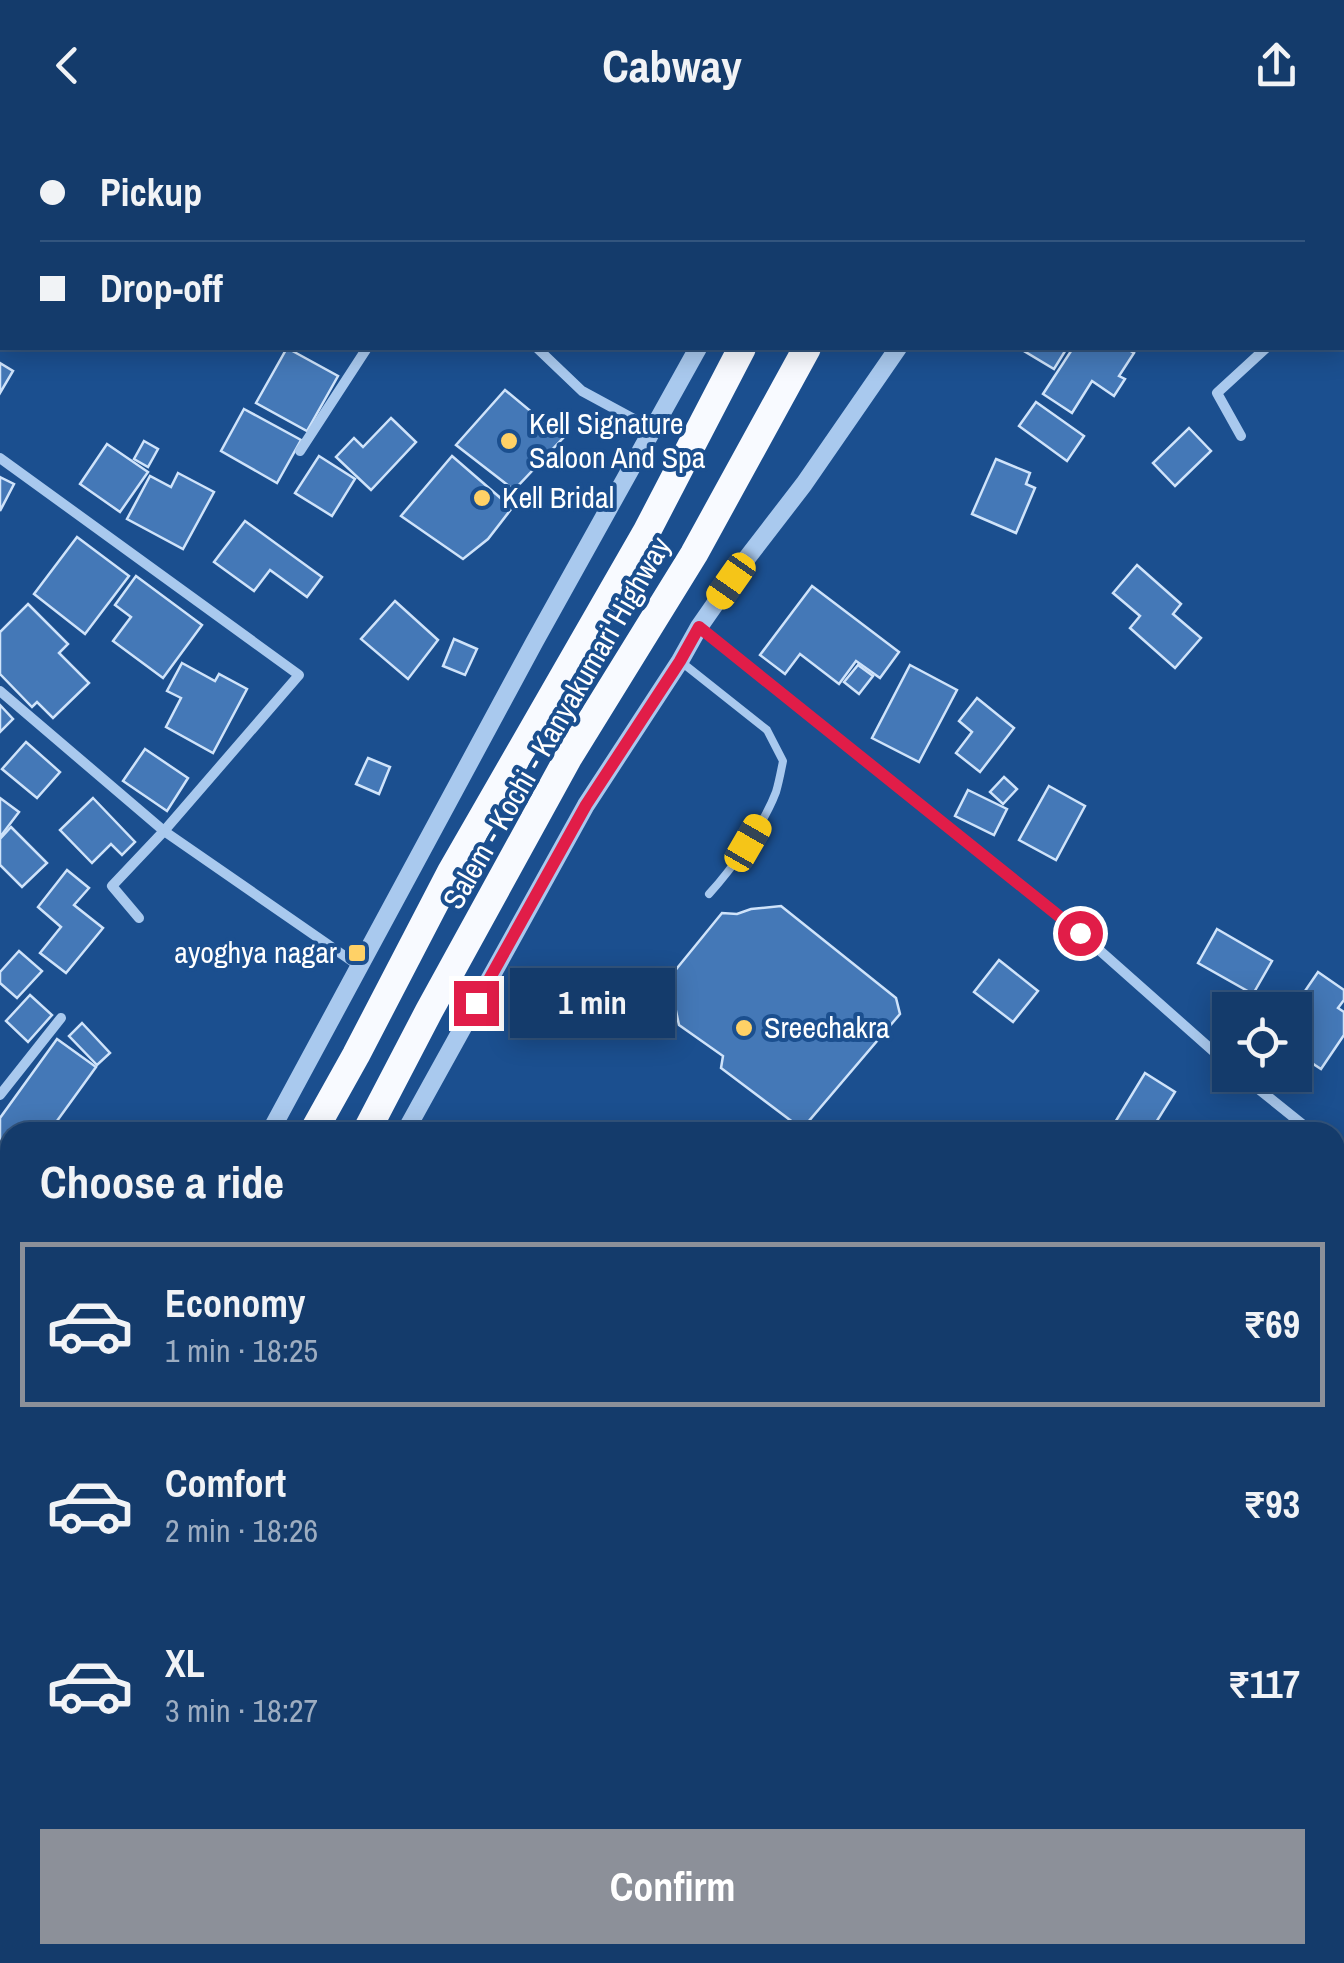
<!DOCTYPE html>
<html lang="en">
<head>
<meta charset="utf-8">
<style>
	:root { --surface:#143b6b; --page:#1d4271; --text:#f1f3f6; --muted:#9dadc1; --line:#33557e; --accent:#8c9099 }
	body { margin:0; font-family:"Archivo Narrow",sans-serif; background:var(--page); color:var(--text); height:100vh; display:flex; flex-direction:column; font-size:38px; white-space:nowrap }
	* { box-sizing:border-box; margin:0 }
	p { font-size:32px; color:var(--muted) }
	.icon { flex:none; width:55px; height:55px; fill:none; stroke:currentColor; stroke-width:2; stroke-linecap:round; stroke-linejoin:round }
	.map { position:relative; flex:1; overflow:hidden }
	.sheet { position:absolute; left:0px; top:992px; width:1345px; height:842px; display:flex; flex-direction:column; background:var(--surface); border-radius:30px 30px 0 0; box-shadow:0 5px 25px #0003,0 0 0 2px var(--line) }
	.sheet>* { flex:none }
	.top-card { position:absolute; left:0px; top:0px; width:1345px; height:220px; box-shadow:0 5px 25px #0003,0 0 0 2px var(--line); display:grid; align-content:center; height:220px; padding:0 40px; background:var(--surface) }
	.tools { position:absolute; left:1212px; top:862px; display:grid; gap:20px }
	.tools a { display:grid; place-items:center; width:100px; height:100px; border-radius:0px; background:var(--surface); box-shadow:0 5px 25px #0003,0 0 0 2px var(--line); font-size:50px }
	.end { position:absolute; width:45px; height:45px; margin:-22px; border:12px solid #e11d48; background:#fff; box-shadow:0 0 0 5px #fff }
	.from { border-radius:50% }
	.bubble { position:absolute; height:70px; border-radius:0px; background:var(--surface); box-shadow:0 5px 25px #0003,0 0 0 2px var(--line); font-size:32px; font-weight:700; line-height:70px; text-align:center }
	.car { position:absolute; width:30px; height:60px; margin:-30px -15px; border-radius:12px; box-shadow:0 0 8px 2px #0007; background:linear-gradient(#f5c518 24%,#345 0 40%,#f5c518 0 76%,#345 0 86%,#f5c518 0) }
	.top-card b { display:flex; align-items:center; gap:35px; height:95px; font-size:38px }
	.top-card b+b { border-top:2px solid var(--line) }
	.top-card i { width:25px; height:25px; background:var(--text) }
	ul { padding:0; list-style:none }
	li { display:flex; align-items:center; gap:30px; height:165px; margin:0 20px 15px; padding:0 20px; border:5px solid transparent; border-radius:0px }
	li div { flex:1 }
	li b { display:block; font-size:38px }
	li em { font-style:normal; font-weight:700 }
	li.on { border-color:var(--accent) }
	li>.icon { width:90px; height:90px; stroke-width:1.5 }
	h2 { padding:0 40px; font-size:45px; line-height:120px }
	.cta { display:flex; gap:20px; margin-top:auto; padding:20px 40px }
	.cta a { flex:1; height:115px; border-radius:0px; background:var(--accent); color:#fff; font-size:40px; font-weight:700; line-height:115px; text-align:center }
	header { display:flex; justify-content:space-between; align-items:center; height:130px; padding:0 40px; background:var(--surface); font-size:45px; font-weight:700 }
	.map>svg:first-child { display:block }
</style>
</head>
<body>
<header><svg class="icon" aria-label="back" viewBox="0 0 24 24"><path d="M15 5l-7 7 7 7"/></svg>Cabway<svg class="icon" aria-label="share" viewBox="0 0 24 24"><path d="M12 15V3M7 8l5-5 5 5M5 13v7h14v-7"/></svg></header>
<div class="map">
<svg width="1344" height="1833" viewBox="0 0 1344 1833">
	<rect width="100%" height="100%" fill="#1b4f8f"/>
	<g fill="#4478b7" stroke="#cfe3fa" stroke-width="2.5">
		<polygon points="0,0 4,2 57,0 56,2 2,2 2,48 0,46"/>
		<polygon points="255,0 338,0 337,2 254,2"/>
		<polygon points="1086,0 1196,0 1195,2 1085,2"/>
		<polygon points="287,218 338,246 307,301 256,273"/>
		<polygon points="1019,218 1067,218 1054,239"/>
		<polygon points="1073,218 1125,218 1134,223 1119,246 1125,249 1114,266 1092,251 1072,283 1043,264"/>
		<polygon points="0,233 13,241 0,263"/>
		<polygon points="505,260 563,308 514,360 456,315"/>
		<polygon points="1036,272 1084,306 1067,331 1019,296"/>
		<polygon points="244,279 301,310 277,353 221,321"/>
		<polygon points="391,288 416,312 371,360 336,327 354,308 363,317"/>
		<polygon points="1189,298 1211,321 1175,356 1153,333"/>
		<polygon points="144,311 158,319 148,337 134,329"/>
		<polygon points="107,314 148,342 120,382 80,354"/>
		<polygon points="319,326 355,349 332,386 295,363"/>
		<polygon points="452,326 512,378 488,409 463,429 401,386"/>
		<polygon points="996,329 1030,343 1026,354 1035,358 1016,403 972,384"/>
		<polygon points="178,343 214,362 183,419 127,389 150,346 171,357"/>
		<polygon points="0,347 14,354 0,381"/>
		<polygon points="245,391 322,447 307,467 270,440 254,461 214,432"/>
		<polygon points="77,407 129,446 85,504 34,464"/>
		<polygon points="1137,435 1181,474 1173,484 1201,508 1175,538 1130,498 1140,486 1113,463"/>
		<polygon points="136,446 202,495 163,548 113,511 131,487 115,475"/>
		<polygon points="812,456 899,522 880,548 856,531 839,554 800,524 785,544 760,525"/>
		<polygon points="395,471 438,510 408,549 361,509"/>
		<polygon points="28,474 68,514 59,523 89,553 53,588 37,572 32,577 0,544 0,502"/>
		<polygon points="454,509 477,519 465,545 443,536"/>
		<polygon points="182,533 215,551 219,544 247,559 213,623 166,597 181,568 167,561"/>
		<polygon points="858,535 873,546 859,564 844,552"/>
		<polygon points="910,535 957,560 919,632 872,608"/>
		<polygon points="977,568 1014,598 980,642 956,623 972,602 959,591"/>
		<polygon points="0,575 13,589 0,602"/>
		<polygon points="26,612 60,642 37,668 2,639"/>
		<polygon points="145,619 188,648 167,681 123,651"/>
		<polygon points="368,628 390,637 379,664 356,654"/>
		<polygon points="1004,647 1017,659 1003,674 990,662"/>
		<polygon points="1049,656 1085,676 1056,730 1019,710"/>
		<polygon points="968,660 1007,679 994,705 955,686"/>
		<polygon points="0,668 19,682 0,707"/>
		<polygon points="93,668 135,712 122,725 111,714 92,733 60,700"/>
		<polygon points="11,697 47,733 22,757 0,735 0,709"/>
		<polygon points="67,740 89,758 74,775 103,798 66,843 40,823 61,797 38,777"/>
		<polygon points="781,776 896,868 900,884 802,999 721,938 723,926 679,895 669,848 722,783 737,784 751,779"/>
		<polygon points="1217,799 1272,831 1253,864 1198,833"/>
		<polygon points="19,821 42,841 17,868 0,853 0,842"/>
		<polygon points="999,830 1038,861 1013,892 974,862"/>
		<polygon points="1318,842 1344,860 1344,870 1338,878 1344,882 1344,905 1321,939 1295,922 1295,880 1292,880"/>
		<polygon points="30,865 52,885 28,912 6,891"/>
		<polygon points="82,893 110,923 97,935 69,906"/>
		<polygon points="57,909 96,937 49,1002 10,1002 10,1054 0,1047 0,988"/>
		<polygon points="1145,943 1175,962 1150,1002 1129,1002 1114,994"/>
		<polygon points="1335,1050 1344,1056 1344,1092 1335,1104"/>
		<polygon points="1340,1155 1344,1157 1343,1275 1335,1270 1335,1163"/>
		<polygon points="0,1174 10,1181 10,1332 1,1345"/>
		<polygon points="1339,1396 1344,1398 1344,1447 1335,1443 1335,1405"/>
		<polygon points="107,1825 119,1825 136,1833 103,1833"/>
		<polygon points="366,1825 417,1825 413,1833 362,1833"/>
		<polygon points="864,1825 924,1825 919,1833 876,1833"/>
		<polygon points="933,1825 986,1825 999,1831 929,1833"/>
	</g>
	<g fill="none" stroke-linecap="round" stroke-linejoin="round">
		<path stroke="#a9c9ee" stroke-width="8" d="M680 531 767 600 783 631C781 641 779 652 776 662 764 694 732 739 709 764"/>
		<g stroke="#a9c9ee" stroke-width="10">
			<polyline points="665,0 669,2"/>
			<polyline points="1273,0 1278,2"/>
			<polyline points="235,2 235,0"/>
			<polyline points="1342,53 1344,55"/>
			<polyline points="1342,127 1344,126"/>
			<polyline points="537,218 582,261 654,300"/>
			<polyline points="1241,306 1217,263 1266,218"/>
			<polyline points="300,321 367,218"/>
			<polyline points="0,328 299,545 164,701 112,756 139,788"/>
			<polyline points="699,497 1080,803 1230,936"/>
			<polyline points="0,561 164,701 359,836"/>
			<polyline points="1241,945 1312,1002"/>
			<polyline points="0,965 61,888"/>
			<polyline points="1335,1020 1344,1027"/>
			<polyline points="0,1131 10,1139"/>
			<polyline points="1335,1141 1344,1132"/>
			<polyline points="1335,1474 1344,1478"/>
			<polyline points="1335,1668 1344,1672"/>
			<polyline points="0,1696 10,1704"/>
			<polyline points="1335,1781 1344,1766"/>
			<polyline points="170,1825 181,1833"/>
			<polyline points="803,1825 817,1832 821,1825"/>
			<polyline points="494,1833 499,1825"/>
			<polyline points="1304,1833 1309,1825"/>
		</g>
		<g stroke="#a9c9ee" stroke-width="18">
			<polyline points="812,2 813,0"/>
			<polyline points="1022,2 1023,0"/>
			<polyline points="270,1002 535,511 698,218"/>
			<polyline points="405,1002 586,675 680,531 699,497 747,428 804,354 898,218"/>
			<polyline points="0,1443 10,1427"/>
			<polyline points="0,1672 10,1657"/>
		</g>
		<g stroke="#f8faff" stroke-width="28">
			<polyline points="857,2 858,0"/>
			<polyline points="924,2 925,0"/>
			<polyline points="313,1002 356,925 451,742 647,401 742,218"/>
			<polyline points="366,1002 429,881 568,628 694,424 807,218"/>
			<polyline points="0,1518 10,1502"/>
			<polyline points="0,1614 10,1599"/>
		</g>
	</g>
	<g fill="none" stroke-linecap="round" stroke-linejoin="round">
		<polyline stroke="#e11d48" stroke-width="12" points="476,873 586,675 680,531 699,497 1080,803"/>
	</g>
	<g fill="#ffd166" stroke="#1b4f8f" stroke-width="4">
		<circle cx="509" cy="311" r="10"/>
		<circle cx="482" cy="368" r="10"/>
		<rect x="347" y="813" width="20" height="20" rx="5"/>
		<circle cx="744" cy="898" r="10"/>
	</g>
	<g text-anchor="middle" stroke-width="8" stroke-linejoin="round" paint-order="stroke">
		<g font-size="30" fill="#fff" stroke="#1b4f8f" text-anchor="start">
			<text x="529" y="304">Kell Signature<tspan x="529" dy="34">Saloon And Spa</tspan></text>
			<text x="502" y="378">Kell Bridal</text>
			<text x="337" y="833" text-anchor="end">ayoghya nagar</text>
			<text x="764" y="908">Sreechakra</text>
		</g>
		<g font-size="30" fill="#fff" stroke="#1b4f8f">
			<text transform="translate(557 593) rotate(-60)" y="10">Salem - Kochi - Kanyakumari Highway</text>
		</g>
	</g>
</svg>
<div class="tools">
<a><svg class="icon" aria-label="locate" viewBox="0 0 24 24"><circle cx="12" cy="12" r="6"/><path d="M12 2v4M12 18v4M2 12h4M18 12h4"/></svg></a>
</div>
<i class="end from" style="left:1080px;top:803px"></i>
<i class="end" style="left:476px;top:873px"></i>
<div class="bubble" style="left:510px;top:838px;width:165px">1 min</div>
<i class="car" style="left:731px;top:451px;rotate:215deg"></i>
<i class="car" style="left:748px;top:713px;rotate:30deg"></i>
<div class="top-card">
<b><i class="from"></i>Pickup</b>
<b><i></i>Drop-off</b>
</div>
<section class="sheet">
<h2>Choose a ride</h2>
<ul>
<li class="on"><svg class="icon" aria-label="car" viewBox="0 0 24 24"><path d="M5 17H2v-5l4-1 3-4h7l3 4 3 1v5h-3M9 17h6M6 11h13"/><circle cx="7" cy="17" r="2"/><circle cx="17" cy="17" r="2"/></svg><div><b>Economy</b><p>1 min · 18:25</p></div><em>₹69</em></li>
<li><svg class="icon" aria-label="car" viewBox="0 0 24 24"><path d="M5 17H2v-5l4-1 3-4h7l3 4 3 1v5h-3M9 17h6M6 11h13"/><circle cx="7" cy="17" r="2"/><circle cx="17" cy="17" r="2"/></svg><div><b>Comfort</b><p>2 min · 18:26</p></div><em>₹93</em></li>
<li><svg class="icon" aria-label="car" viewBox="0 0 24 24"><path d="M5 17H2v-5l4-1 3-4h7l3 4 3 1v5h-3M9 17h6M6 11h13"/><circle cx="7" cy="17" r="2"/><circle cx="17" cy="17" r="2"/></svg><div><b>XL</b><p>3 min · 18:27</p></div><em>₹117</em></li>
</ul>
<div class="cta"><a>Confirm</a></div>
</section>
</div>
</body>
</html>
